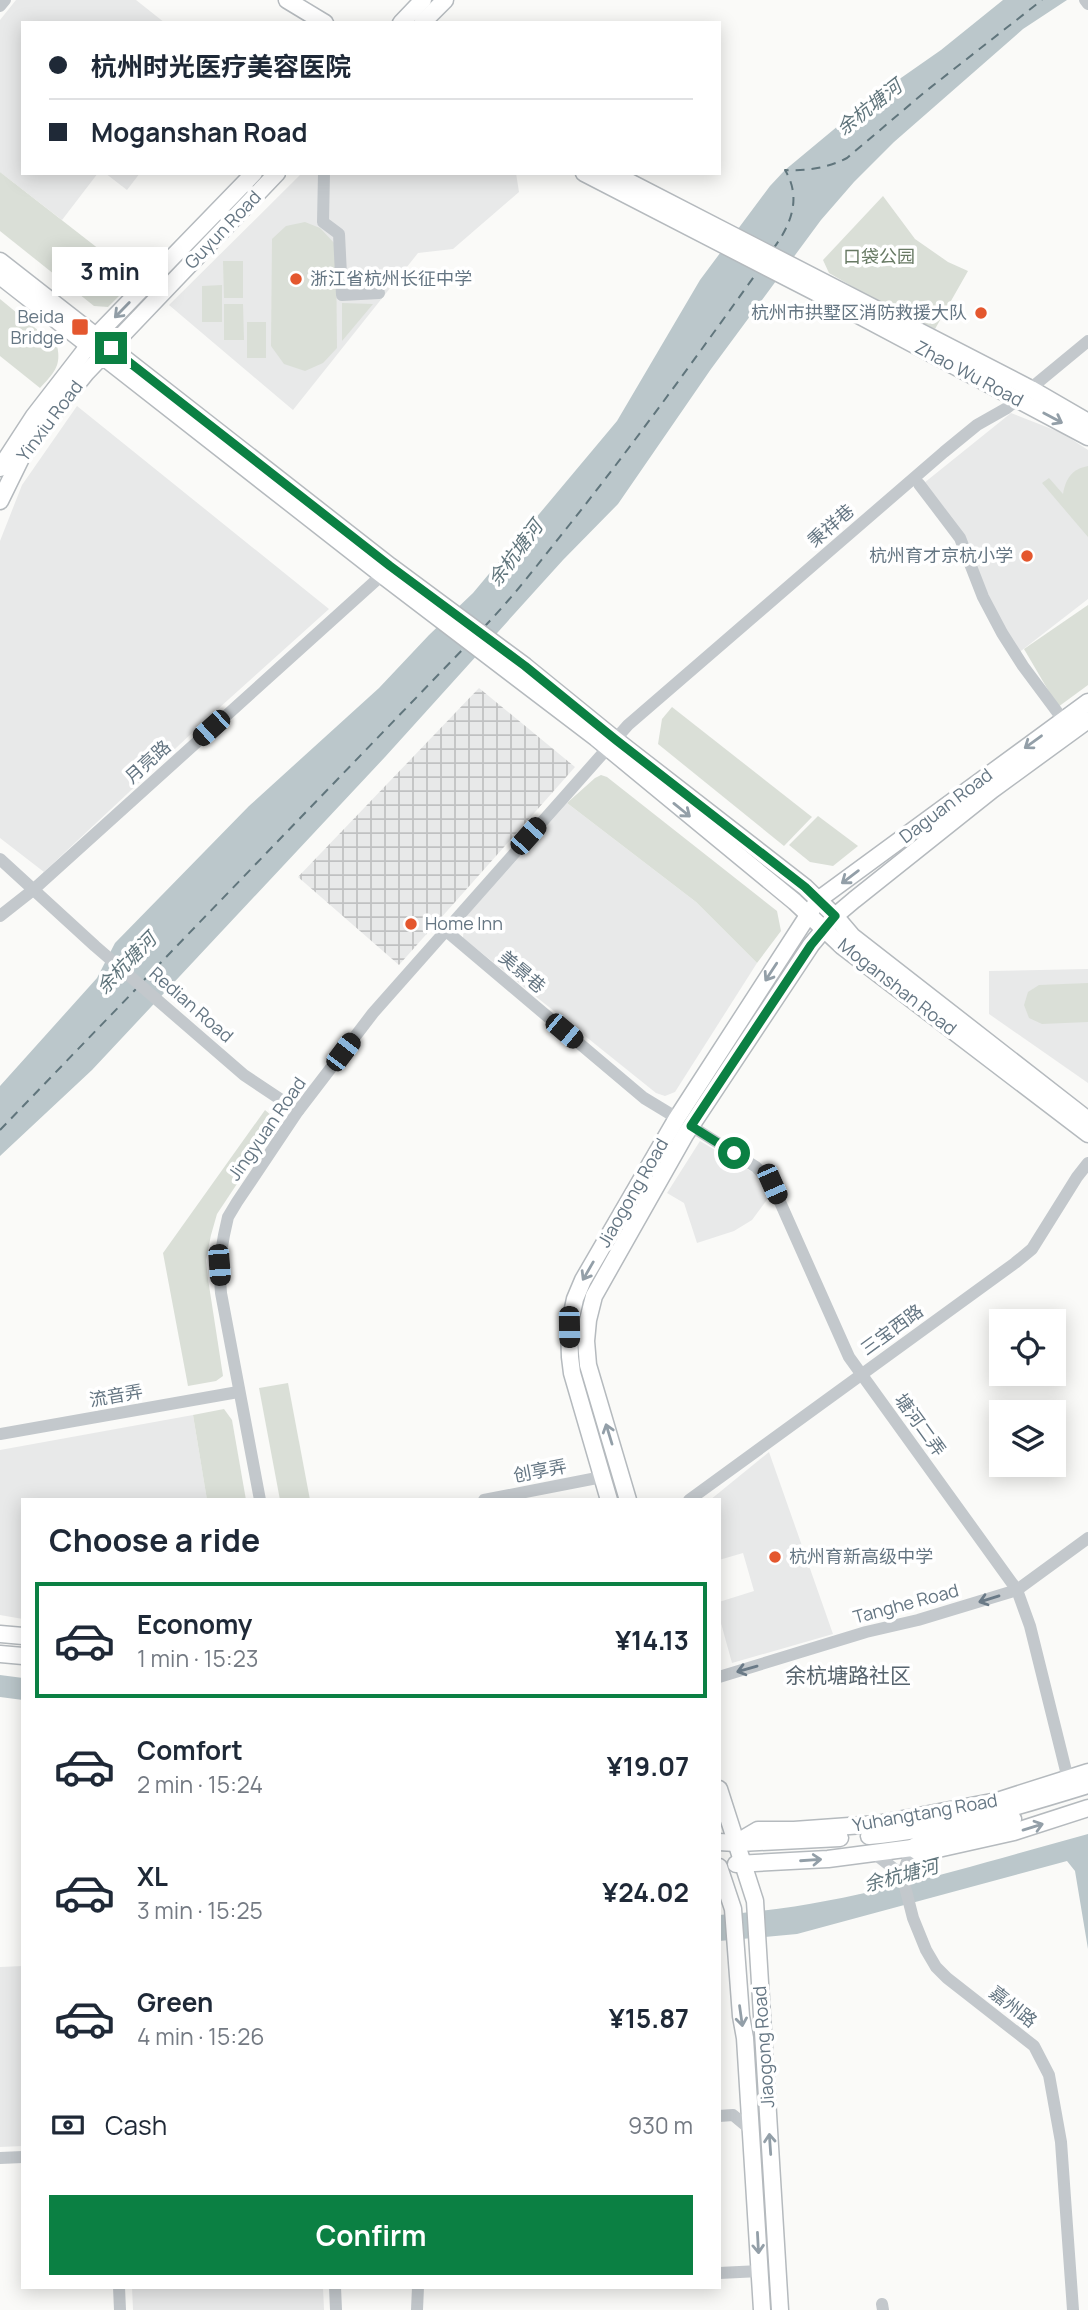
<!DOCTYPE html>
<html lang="en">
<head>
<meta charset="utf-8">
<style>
	:root { --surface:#fff; --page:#f6f6f7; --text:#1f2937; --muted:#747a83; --line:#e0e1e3; --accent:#0b8043 }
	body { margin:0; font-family:Manrope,"Noto Sans SC",sans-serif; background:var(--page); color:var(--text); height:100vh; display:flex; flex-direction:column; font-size:26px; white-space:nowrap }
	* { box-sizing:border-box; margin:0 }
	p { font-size:23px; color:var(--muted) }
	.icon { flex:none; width:38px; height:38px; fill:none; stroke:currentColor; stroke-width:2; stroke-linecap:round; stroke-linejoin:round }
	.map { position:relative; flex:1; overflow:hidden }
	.panel { position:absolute; left:21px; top:1498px; width:700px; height:791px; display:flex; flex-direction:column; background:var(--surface); border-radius:0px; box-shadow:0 4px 18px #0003 }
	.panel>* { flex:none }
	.guide { position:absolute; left:21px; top:21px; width:700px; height:154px; border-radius:0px; box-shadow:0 4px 18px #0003; display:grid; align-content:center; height:154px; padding:0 28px; background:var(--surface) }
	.fabs { position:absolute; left:989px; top:1309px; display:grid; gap:14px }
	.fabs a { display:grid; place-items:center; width:77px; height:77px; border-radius:0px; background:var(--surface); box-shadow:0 4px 18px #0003; font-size:35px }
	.end { position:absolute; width:32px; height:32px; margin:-16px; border:9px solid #0b8043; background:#fff; box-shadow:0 0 0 4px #fff }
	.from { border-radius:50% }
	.bubble { position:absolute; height:49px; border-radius:0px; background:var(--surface); box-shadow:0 4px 18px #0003; font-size:23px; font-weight:700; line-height:49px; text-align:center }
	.car { position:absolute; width:21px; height:42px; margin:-21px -10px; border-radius:9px; box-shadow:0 0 5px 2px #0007; background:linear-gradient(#222 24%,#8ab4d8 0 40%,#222 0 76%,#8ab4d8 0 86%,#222 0) }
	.guide b { display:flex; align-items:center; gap:24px; height:66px; font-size:26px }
	.guide b+b { border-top:2px solid var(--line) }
	.guide i { width:18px; height:18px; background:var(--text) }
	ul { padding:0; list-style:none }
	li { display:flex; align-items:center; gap:21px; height:116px; margin:0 14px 10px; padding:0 14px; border:4px solid transparent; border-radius:0px }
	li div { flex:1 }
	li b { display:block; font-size:26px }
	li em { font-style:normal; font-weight:700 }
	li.current { border-color:var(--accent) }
	li>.icon { width:63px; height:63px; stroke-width:1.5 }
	h2 { padding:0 28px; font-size:32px; line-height:84px }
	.pay { display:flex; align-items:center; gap:18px; height:77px; padding:0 28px; font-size:26px }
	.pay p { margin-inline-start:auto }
	.action { display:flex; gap:14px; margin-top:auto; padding:14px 28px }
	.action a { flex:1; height:80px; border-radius:0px; background:var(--accent); color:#fff; font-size:28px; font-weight:700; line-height:80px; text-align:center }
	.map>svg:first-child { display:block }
</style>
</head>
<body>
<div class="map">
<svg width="1088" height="2310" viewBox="0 0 1088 2310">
	<defs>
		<pattern id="industrial-grid" width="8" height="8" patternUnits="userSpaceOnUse" patternTransform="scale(1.75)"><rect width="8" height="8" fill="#e8e9e9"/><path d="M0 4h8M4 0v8" fill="none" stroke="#c0c1c2"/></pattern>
	</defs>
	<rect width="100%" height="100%" fill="#fafaf8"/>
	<g fill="#e8e9e9">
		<polygon points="16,0 136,0 165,23 23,23 23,173 98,173 62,220 0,172 0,20"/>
		<polygon points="105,173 140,173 127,190"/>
		<polygon points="302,173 516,173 519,192 453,249 418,253 293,410 169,305"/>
		<polygon points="77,406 329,609 209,717 44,872 0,838 0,541 22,485"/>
		<polygon points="1011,413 1062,433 1088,450 1088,599 1017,654 924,483"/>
		<polygon points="567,803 696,902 757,963 675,1092 665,1096 656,1093 463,938 464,919"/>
		<polygon points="1088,969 1088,1083 989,1014 989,971"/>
		<polygon points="700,1141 754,1173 763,1180 772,1193 752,1220 734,1231 697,1243 684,1203 667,1193"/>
		<polygon points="193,1415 207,1500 23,1500 23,1619 0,1615 0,1450"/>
		<polygon points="769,1452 833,1634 732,1663 719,1616 719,1602 754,1591 743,1553 719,1560 719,1500 710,1500"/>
		<polygon points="23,1966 23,2146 0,2147 0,1967"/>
		<polygon points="132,2287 323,2287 324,2310 133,2310"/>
	</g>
	<polygon fill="url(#industrial-grid)" points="479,688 575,767 399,965 298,877"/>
	<g fill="#dadfd7">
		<polygon points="0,172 104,253 135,280 108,307 94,306 0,231"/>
		<polygon points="883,196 915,239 948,262 968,271 935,329 874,299 829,273 823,260"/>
		<polygon points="305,222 320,228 336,245 337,348 323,363 305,371 284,364 271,346 272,239 286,226"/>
		<polygon points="223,261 243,261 243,298 224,298"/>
		<polygon points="222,285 222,322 202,322 202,286"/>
		<path d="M0 299 57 346C62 366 53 374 40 388L0 356Z"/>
		<polygon points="342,303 373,304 342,341"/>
		<polygon points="224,304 243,304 244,340 224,340"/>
		<rect x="247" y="322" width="19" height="36"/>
		<path d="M1088 466V537L1042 483 1049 478 1063 494C1066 478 1072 469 1088 466Z"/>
		<polygon points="1088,605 1088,685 1058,707 1024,649"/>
		<polygon points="672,707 812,817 784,846 658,744 662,719"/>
		<polygon points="601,775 607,777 777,911 781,931 757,963 696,902 567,803 595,778"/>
		<polygon points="818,816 858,846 833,866 810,862 789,845"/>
		<polygon points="1088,983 1088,1022 1042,1024 1029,1018 1024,1005 1028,992 1039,985"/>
		<polygon points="265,1110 272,1116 274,1128 217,1214 211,1235 206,1260 208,1279 223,1376 216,1381 188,1386 163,1253"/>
		<polygon points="288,1383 310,1500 280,1500 259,1388"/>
		<polygon points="224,1409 232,1420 246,1500 207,1500 193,1415"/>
	</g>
	<g fill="#bbc7cb">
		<polygon points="1003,0 1067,0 1023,29 894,142 854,182 821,220 711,369 618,504 563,560 385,757 92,1070 0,1156 0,1086 97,978 115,943 249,806 379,688 429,635 473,593 617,421 700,280 770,186 785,170 868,101 941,50"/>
		<polygon points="0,1675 23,1678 23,1700 0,1697"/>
		<path d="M1088 1834V1949L1075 1871 1067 1861 797 1934 719 1941V1915C846 1906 966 1867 1088 1834Z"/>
	</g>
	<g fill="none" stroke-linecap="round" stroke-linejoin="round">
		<g stroke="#60757c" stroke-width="2" stroke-dasharray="9 7" stroke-linecap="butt">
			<path d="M773 249C791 225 802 198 785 170 807 171 827 168 847 158L926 91 1042 0"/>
			<path d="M484 627C515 595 542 559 570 524 635 442 697 356 758 271"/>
			<polyline points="144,980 466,646"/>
			<polyline points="0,1130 136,989"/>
		</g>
		<g stroke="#b5babe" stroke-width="19">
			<g id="major">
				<polyline points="287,0 325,23"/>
				<polyline points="401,23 423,0"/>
				<polyline points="422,23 445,0"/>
				<polyline points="584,173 813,291 1088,437"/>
				<polyline points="612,173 1031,389 1088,422"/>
				<polyline points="0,261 390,566 525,666 616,740 805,887 835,916 852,936 1088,1120"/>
				<polyline points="0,276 382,575 596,738 795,902 843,947 1088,1134"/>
				<polyline points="0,468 34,416 96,336 254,173"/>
				<polyline points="0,501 27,446 86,373 277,173"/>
				<polyline points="609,1500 572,1373 570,1357 569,1327 575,1299 583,1280 677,1118 818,900 1088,702"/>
				<polyline points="628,1500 588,1365 586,1341 588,1320 594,1296 685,1135 811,945 835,916 854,900 992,790 1088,720"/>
				<polyline points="0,1634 23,1636"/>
				<polyline points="0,1654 23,1656"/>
				<polyline points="719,1789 755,1901 780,2310"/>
				<path d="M869 1836C944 1829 1017 1807 1088 1785"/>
				<polyline points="719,1842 736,1843 758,1830 794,1830 877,1824 997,1801 1088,1772"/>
				<polyline points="740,1843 840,1838"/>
				<polyline points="912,1848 925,1840 1013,1819"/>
				<polyline points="736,1864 828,1859 912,1848 920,1853 1014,1832 1088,1808"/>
				<polyline points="719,1867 733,1909 741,2016 745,2038 762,2310"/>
			</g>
		</g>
		<g stroke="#c3c8cc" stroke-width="12">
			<polyline points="1085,0 1088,4"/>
			<polyline points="0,6 5,0"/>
			<polyline points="324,173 323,222 339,234 342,295 379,293"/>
			<polyline points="919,484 960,538 983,597 1002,633 1023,666 1058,713"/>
			<polyline points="0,859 95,946 244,1075 298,1111"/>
			<polyline points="0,916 33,890 382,575"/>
			<polyline points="445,930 644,1098 677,1118"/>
			<polyline points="691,1126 756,1167 772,1184 849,1357 1017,1590 1030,1626 1068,1779"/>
			<polyline points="0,1434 238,1392"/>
			<polyline points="260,1500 221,1293 219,1265 224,1235 228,1217 237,1202 298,1111 373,1013 628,725 944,452 977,425 1007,408 1088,341"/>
			<polyline points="484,1500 602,1477"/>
			<polyline points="689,1500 1015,1263 1032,1249 1077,1177 1088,1163"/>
			<polyline points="719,1677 866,1632 918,1620 1017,1590 1088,1538"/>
			<polyline points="912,1848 902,1875 913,1918 926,1950 936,1967 947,1978 1034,2046 1049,2075 1061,2142 1073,2310"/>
			<polyline points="875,1854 902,1875"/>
			<polyline points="719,2116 733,2115 751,2130"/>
			<polyline points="0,2158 23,2157"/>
			<polyline points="719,2273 760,2271"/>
			<polyline points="119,2287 120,2310"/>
			<polyline points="335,2287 336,2310"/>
			<polyline points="882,2304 883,2310"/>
			<polyline points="417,2310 418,2287"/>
		</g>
		<use href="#major" stroke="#fff" stroke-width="16"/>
	</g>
	<defs><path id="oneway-shaft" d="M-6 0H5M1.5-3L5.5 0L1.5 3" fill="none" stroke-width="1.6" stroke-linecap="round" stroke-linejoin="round" transform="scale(1.75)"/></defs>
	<g stroke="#939fa8">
		<use href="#oneway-shaft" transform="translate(122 310) rotate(134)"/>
		<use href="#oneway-shaft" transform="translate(1053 418) rotate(28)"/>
		<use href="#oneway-shaft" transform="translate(1033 742) rotate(144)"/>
		<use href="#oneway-shaft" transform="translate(682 810) rotate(39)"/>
		<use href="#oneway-shaft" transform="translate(850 877) rotate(143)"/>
		<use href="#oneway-shaft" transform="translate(771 972) rotate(123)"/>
		<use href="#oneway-shaft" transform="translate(588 1271) rotate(120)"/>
		<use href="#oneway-shaft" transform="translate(609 1434) rotate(-107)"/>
		<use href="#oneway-shaft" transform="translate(1033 1827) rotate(-17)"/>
		<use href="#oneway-shaft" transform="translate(811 1860) rotate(-4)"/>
		<use href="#oneway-shaft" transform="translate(741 2016) rotate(82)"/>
		<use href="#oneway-shaft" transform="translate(770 2144) rotate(-94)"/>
		<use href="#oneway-shaft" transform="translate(758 2243) rotate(87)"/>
	</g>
	<g stroke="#6a7a87">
		<use href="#oneway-shaft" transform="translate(989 1599) rotate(163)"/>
		<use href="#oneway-shaft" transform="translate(747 1669) rotate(164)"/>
	</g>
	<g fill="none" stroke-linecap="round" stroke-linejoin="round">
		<polyline stroke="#0b8043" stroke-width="9" points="111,348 390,566 525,666 616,740 805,887 835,916 811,945 691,1126 734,1153"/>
	</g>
	<g fill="#e4572e" stroke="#fff" stroke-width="2.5">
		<circle cx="296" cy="279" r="7"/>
		<circle cx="981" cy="313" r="7"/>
		<rect x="71" y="318" width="18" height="18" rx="3.5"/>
		<circle cx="1027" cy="556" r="7"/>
		<circle cx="411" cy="924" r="7"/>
		<circle cx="775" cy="1557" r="7"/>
	</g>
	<g text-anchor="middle" stroke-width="7" stroke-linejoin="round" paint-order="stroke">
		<g font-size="18" fill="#657683" stroke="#fff">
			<text transform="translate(223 230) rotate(-46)" y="6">Guyun Road</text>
			<text transform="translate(969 374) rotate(28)" y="6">Zhao Wu Road</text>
			<text transform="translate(50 421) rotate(-53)" y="6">Yinxiu Road</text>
			<text transform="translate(831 526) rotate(-41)" y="6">秉祥巷</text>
			<text transform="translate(148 762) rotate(-42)" y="6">月亮路</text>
			<text transform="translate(946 806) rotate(-37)" y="6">Daguan Road</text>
			<text transform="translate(522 972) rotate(40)" y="6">美景巷</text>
			<text transform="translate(897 987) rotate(38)" y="6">Moganshan Road</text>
			<text transform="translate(191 1005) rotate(41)" y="6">Redian Road</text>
			<text transform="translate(267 1129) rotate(-55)" y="6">Jingyuan Road</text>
			<text transform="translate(633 1193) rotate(-60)" y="6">Jiaogong Road</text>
			<text transform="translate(892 1330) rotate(-36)" y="6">三宝西路</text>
			<text transform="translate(116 1396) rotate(-10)" y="6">流音弄</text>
			<text transform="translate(920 1425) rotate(54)" y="6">塘河二弄</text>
			<text transform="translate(540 1471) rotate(-11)" y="6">创享弄</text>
			<text transform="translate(906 1604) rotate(-15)" y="6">Tanghe Road</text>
			<text transform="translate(925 1813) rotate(-10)" y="6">Yuhangtang Road</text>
			<text transform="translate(1013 2007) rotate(38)" y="6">嘉州路</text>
			<text transform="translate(764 2047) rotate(-94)" y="6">Jiaogong Road</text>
		</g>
		<g font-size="18" fill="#687a64" stroke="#fff">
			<text x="879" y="263">口袋公园</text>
		</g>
		<g font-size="18" fill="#657683" stroke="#fff" text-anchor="start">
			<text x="310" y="285">浙江省杭州长征中学</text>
			<text x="967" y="319" text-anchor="end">杭州市拱墅区消防救援大队</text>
			<text x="64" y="323" text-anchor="end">Beida<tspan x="64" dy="21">Bridge</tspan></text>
			<text x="1013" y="562" text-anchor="end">杭州育才京杭小学</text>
			<text x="425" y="930">Home Inn</text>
			<text x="789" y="1563">杭州育新高级中学</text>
		</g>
		<g font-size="19" font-style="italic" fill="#60757c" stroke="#fff">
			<text transform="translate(869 107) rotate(-38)" y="7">余杭塘河</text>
			<text transform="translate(515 553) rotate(-53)" y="7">余杭塘河</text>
			<text transform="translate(126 963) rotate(-46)" y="7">余杭塘河</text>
			<text transform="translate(901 1875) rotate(-15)" y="7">余杭塘河</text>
		</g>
		<g font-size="21" fill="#57646e" stroke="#fff">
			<text x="848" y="1683">余杭塘路社区</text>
		</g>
	</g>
</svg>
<div class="fabs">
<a><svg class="icon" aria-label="locate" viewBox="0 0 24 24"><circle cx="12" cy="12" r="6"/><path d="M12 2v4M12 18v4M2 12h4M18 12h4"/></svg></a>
<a><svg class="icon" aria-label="layers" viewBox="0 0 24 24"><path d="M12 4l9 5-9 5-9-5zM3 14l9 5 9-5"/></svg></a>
</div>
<i class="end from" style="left:734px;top:1153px"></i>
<i class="end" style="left:111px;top:348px"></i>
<div class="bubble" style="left:52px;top:247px;width:116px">3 min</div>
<i class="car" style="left:211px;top:728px;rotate:228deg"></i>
<i class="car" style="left:528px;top:836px;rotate:42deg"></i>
<i class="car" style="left:564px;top:1031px;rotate:130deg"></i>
<i class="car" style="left:343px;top:1052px;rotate:37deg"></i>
<i class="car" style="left:772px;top:1184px;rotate:156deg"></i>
<i class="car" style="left:219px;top:1265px;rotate:176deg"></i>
<i class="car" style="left:569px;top:1327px;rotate:179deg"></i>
<div class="guide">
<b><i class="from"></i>杭州时光医疗美容医院</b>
<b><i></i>Moganshan Road</b>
</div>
<section class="panel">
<h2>Choose a ride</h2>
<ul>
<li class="current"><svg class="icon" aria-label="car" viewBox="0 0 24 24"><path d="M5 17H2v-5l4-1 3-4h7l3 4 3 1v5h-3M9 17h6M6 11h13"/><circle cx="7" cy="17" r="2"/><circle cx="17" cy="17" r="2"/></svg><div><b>Economy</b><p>1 min · 15:23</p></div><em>¥14.13</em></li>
<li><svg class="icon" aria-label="car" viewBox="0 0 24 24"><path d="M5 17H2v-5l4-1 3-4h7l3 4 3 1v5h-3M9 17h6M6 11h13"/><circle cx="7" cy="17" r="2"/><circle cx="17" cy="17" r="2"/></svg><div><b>Comfort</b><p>2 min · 15:24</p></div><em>¥19.07</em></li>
<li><svg class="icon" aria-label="car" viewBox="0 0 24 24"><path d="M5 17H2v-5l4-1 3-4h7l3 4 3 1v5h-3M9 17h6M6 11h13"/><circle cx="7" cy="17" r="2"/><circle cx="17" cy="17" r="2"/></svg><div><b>XL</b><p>3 min · 15:25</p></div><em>¥24.02</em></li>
<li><svg class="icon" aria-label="car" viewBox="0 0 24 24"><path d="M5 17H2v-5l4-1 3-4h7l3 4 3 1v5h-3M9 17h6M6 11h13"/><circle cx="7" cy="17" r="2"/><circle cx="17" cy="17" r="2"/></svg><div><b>Green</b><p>4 min · 15:26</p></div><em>¥15.87</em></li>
</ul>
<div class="pay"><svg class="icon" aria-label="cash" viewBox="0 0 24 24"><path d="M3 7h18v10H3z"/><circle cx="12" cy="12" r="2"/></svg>Cash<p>930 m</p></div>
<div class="action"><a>Confirm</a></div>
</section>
</div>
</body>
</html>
